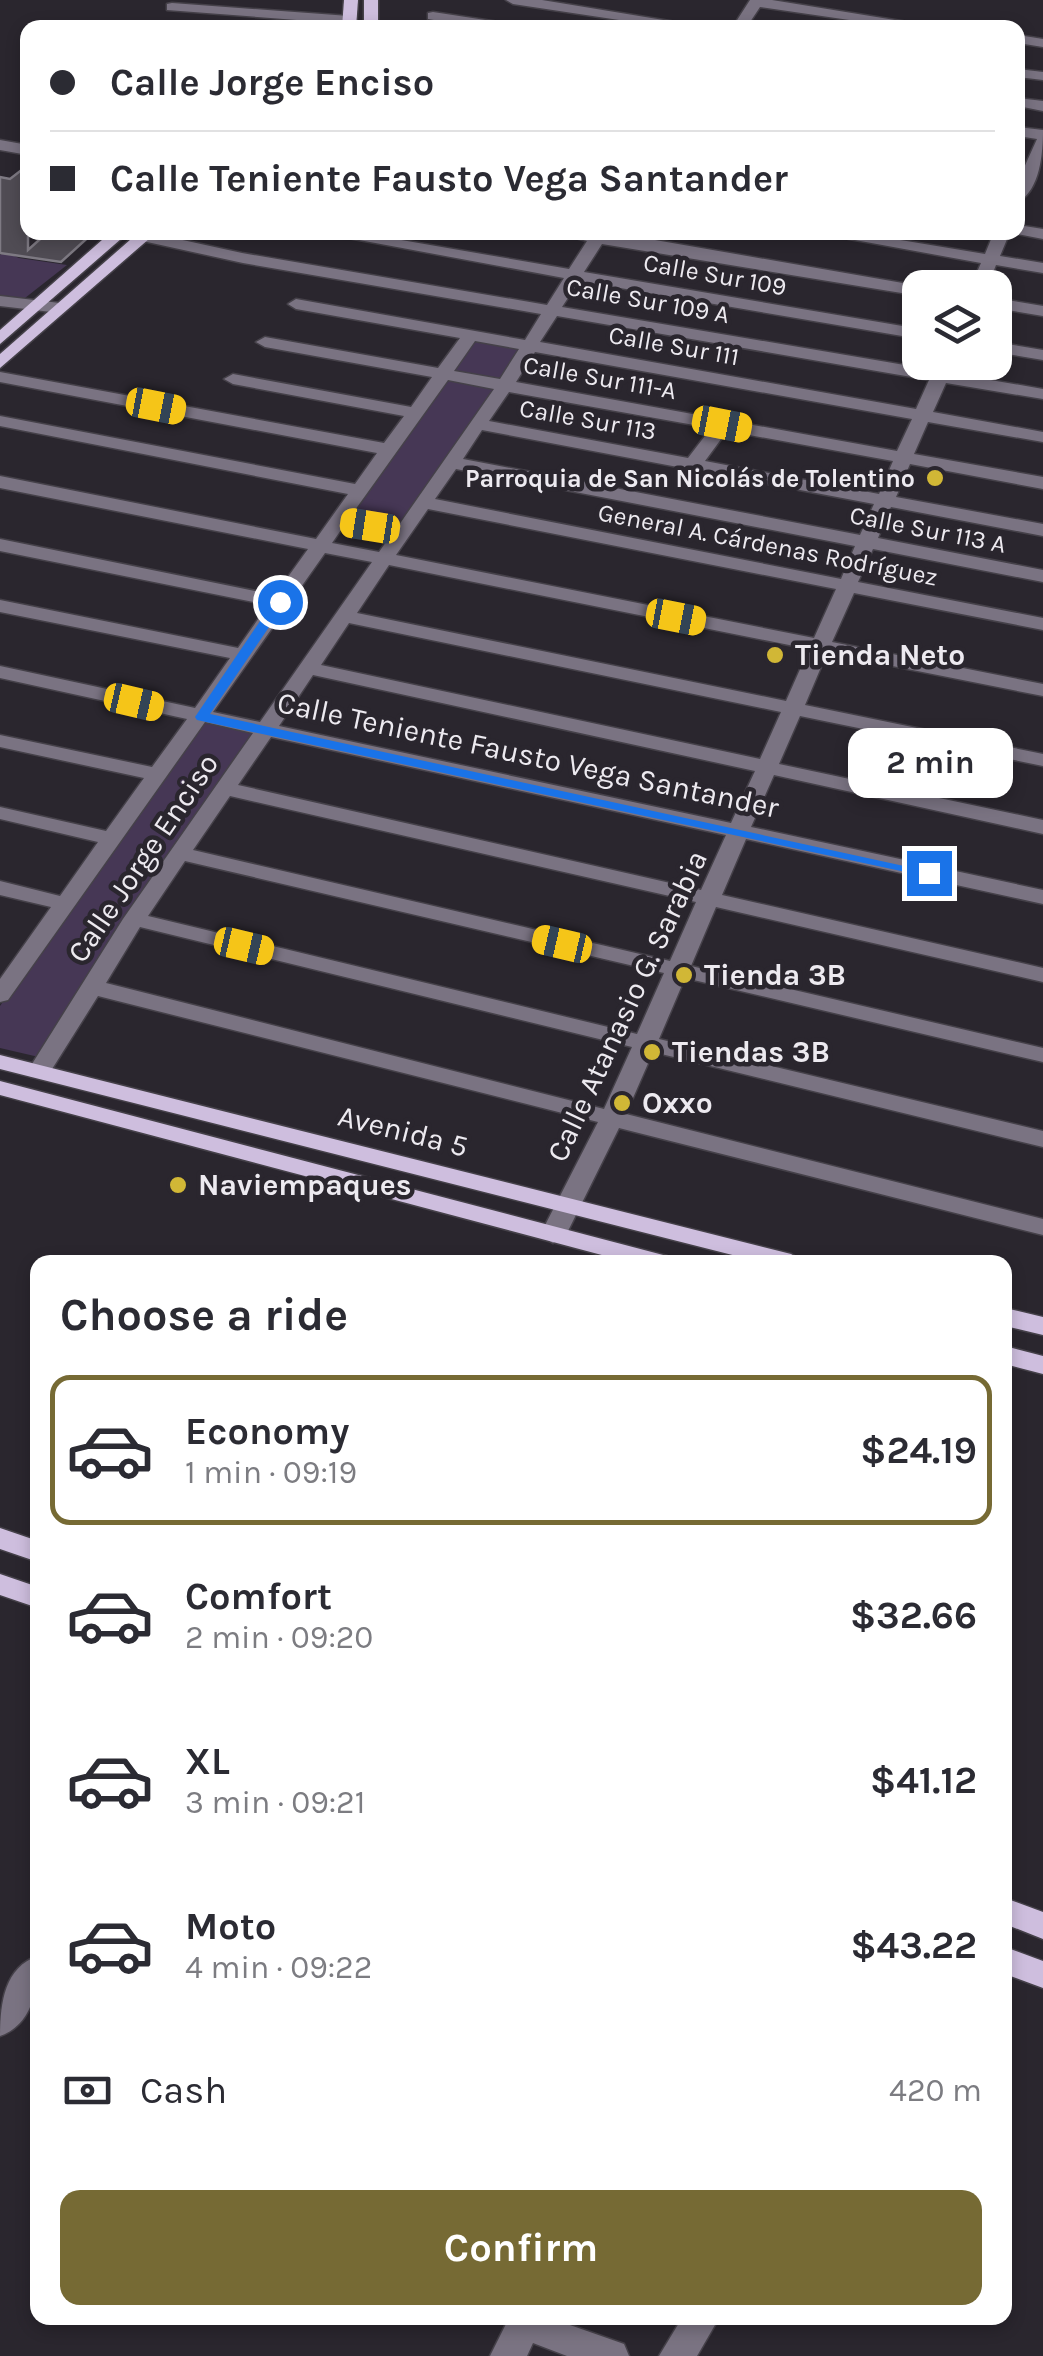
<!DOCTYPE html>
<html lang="en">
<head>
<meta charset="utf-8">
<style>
	:root { --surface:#fff; --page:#f2f2f3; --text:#2b2b33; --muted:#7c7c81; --line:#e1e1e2; --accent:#766a34 }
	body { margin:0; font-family:Karla,sans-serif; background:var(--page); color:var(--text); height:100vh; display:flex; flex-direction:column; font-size:38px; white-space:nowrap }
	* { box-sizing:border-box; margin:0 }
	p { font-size:32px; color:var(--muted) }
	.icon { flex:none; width:55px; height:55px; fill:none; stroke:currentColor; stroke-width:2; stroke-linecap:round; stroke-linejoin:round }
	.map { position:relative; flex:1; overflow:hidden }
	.drawer { position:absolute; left:30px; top:1255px; width:982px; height:1070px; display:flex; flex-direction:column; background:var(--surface); border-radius:20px; box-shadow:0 5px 15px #0003 }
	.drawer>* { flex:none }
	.banner { position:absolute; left:20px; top:20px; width:1005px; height:220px; border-radius:20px; box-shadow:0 5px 15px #0003; display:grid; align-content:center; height:220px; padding:0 30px; background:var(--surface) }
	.tools { position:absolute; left:902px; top:270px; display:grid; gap:20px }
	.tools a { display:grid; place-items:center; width:110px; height:110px; border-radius:20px; background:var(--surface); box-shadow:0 5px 15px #0003; font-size:50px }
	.end { position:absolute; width:45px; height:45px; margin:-22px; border:12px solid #1a73e8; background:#fff; box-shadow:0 0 0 5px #fff }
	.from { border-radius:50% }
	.bubble { position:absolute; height:70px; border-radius:20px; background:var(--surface); box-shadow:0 5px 15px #0003; font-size:32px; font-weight:700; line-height:70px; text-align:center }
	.car { position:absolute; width:30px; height:60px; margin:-30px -15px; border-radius:12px; box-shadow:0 0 8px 2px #0007; background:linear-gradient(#f5c518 24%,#345 0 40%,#f5c518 0 76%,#345 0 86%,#f5c518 0) }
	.banner b { display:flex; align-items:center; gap:35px; height:95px; font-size:38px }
	.banner b+b { border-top:2px solid var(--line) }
	.banner i { width:25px; height:25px; background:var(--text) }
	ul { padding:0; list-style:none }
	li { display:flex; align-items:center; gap:30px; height:150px; margin:0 20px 15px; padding:0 10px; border:5px solid transparent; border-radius:20px }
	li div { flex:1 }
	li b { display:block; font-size:38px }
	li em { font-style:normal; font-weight:700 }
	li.active { border-color:var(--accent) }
	li>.icon { width:90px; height:90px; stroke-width:1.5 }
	h2 { padding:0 30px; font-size:45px; line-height:120px }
	.pay { display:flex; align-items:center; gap:25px; height:110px; padding:0 30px; font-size:38px }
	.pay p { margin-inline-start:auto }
	.primary-button { display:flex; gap:20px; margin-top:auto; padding:20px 30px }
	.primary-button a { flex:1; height:115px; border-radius:20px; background:var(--accent); color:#fff; font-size:40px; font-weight:700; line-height:115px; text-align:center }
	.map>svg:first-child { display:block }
</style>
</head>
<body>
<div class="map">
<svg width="1043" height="2356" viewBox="0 0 1043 2356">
	<rect width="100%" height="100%" fill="#2a262e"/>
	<g fill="#463755">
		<polygon points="10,249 17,250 12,255 19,258 67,265 25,298 0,295 0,255"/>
		<polygon points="475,338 521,345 505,385 398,529 346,520"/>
		<polygon points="198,721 255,733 43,1058 0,1048 0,1006"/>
	</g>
	<polygon fill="#504c54" stroke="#7e7a83" stroke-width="2.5" points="28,165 28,250 48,232 94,232 61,262 0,253 0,177 10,179"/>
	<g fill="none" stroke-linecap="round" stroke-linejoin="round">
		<g stroke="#454149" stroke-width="3">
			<g id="minor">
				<polygon points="506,0 542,0 712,28 672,28 513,4"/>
				<polygon points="750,0 772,0 944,28 904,28 760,7 746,28 732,28"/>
				<polygon points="172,3 349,16 356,20 349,24 167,10 167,4"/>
				<polygon points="433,12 511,24 518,28 480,28 428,19 428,13"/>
				<polygon points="1018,35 1043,39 1043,47 1018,43"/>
				<polygon points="1018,69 1043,72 1043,80 1018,77"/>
				<polygon points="1018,98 1043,101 1043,111 1018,106"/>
				<path d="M1018 127 1043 130C1043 153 1040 190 1018 202V181L1037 139 1018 136Z"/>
				<polygon points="0,140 28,145 28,155 0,150"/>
				<polygon points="1018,225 1043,229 1043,239 1012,233 1018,232"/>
				<path d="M146 232 242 253 547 305 564 278 316 232H355L569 269 587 241 553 232H609L920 286 926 288H920V296L602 244 584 272 920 329V339L579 281 562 307 934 370 937 362H954L950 373 1043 389V399L946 383 933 412 1043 432V442L928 422 914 454 1043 477V489L910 464 896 497 1043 524V536L891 507 878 538 1043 570V582L873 549 858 582 1043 618V630L854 593 832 642 1043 684V696L827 653 805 705 1043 754V766L800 716 779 764 1043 820V834L774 775 751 827 1043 890V904L746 839 722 895 1043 968V982L716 907 691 966 1043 1048V1062L685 978 659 1039 1043 1131V1147L653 1052 626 1114 1043 1219V1235L619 1128 566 1235 553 1243 540 1235 598 1122 98 996 47 1077H31L27 1072 123 919 253 733 205 722 8 1000 0 1002V979L51 907 0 895V881L60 896 98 842 0 819V807L106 831 144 778 0 747V735L152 767 187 719 0 678V666L195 708 230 658 0 612V600L238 648 268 605 0 551V539L275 595 308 549 0 488V476L316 539 348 494 0 426V416L355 484 377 453 0 382V372L384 443 404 416 233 384 224 379 233 374 411 407 432 377 265 347 256 342 265 337 438 368 460 338 296 309 288 304 296 299 525 340 541 314 243 263 138 240V234ZM557 316 929 380 916 409 540 342ZM475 341 519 349 500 379 454 371ZM535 352 912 419 897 451 516 382ZM448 380 494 389 399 525 350 517ZM509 392 711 428 688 458 489 421ZM482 430 874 504 860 535 463 459ZM727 431 893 461 879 494 705 461ZM456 469 855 546 841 579 435 499ZM428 509 836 589 814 638 396 555ZM343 527 391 535 379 552 332 543ZM325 553 372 562 260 722 213 712ZM389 565 809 649 786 701 357 613ZM349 623 781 712 760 759 321 665ZM313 675 755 771 731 823 279 726ZM271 737 726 835 701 890 238 785ZM230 796 696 902 670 961 193 850ZM185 861 664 973 637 1034 148 916ZM140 927 632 1047 604 1109 106 983Z"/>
				<polygon points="811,232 852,232 985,254 994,232 1010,232 1000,256 1043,263 1043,273 996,265 987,288 970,288 981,263"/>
				<polygon points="0,296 60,303 68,308 60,313 0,306"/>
				<polygon points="995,298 1043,306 1043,316 995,308"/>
				<polygon points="995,342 1043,350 1043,360 995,352"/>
				<path d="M38 1956C38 1986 34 2024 0 2036 0 2005 4 1967 38 1956Z"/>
				<polygon points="509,2318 550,2318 624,2344 629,2356 567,2356 533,2343 527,2356 490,2356"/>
				<polygon points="682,2318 719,2318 697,2356 659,2356"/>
			</g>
		</g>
		<g stroke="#454149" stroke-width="3">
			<g id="major">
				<polygon points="344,0 358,0 356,28 342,28"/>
				<rect x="364" y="0" width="14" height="28"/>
				<polygon points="111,232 129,232 0,344 0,330"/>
				<polygon points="139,232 157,232 0,368 0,354"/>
				<polygon points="0,1055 791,1254 804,1262 760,1262 0,1069"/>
				<polygon points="0,1081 667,1256 671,1262 628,1262 0,1095"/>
				<polygon points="1005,1308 1043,1317 1043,1335 1005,1326"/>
				<polygon points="1005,1346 1043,1356 1043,1374 1005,1364"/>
				<polygon points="0,1528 38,1541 38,1562 0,1549"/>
				<polygon points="0,1574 38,1587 38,1608 0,1595"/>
				<polygon points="1005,1898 1043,1912 1043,1939 1005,1924"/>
				<polygon points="1005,1947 1043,1961 1043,1988 1005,1974"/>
			</g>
		</g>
		<use href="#minor" fill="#7a7382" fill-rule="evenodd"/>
		<use href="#major" fill="#cebede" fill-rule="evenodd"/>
	</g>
	<polygon fill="#1a73e8" points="275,599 286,602 210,714 936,873 929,877 197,720 195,717"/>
	<g fill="#d1b736" stroke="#2a262e" stroke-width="4">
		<circle cx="935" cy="478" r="10"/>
		<circle cx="775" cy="655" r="10"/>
		<circle cx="684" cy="975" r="10"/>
		<circle cx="652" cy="1052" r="10"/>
		<circle cx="622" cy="1103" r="10"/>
		<circle cx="178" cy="1185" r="10"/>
	</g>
	<g text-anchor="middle" stroke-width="9" stroke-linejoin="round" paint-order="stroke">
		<g font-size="25" fill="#edeaf0" stroke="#2a262e">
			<text transform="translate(715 274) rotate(10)" y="9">Calle Sur 109</text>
			<text transform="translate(648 300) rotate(10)" y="9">Calle Sur 109 A</text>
			<text transform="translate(674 345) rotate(10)" y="9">Calle Sur 111</text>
			<text transform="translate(600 377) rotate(10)" y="9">Calle Sur 111-A</text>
			<text transform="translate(588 419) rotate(10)" y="9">Calle Sur 113</text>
			<text transform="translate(928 529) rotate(11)" y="9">Calle Sur 113 A</text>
			<text transform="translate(768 544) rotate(11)" y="9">General A. Cárdenas Rodríguez</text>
		</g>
		<g font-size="25" font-weight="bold" fill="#edeaf0" stroke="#2a262e" text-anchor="end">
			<text x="915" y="487">Parroquia de San Nicolás de Tolentino</text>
		</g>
		<g font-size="30" font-weight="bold" fill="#edeaf0" stroke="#2a262e" text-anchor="start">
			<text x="795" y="665">Tienda Neto</text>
			<text x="704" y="985">Tienda 3B</text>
			<text x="672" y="1062">Tiendas 3B</text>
			<text x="642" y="1113">Oxxo</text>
			<text x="198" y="1195">Naviempaques</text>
		</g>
		<g font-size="30" fill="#edeaf0" stroke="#2a262e">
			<text transform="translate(528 755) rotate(12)" y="10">Calle Teniente Fausto Vega Santander</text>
			<text transform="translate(143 858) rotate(-56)" y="10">Calle Jorge Enciso</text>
			<text transform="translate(627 1006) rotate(-65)" y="10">Calle Atanasio G. Sarabia</text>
			<text transform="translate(403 1131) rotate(14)" y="10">Avenida 5</text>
		</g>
	</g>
</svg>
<div class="tools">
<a><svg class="icon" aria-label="layers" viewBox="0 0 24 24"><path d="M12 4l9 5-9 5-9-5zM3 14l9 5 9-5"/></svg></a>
</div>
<i class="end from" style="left:280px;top:602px"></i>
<i class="end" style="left:929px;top:873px"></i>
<div class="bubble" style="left:848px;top:728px;width:165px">2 min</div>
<i class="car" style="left:156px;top:406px;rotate:101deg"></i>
<i class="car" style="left:722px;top:424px;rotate:101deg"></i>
<i class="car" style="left:370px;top:526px;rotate:279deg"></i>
<i class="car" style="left:676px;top:617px;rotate:101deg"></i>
<i class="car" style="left:134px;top:702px;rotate:103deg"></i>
<i class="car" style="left:562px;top:944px;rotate:283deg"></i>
<i class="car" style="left:244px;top:946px;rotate:103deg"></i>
<div class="banner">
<b><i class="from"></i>Calle Jorge Enciso</b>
<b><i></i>Calle Teniente Fausto Vega Santander</b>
</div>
<section class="drawer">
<h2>Choose a ride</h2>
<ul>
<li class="active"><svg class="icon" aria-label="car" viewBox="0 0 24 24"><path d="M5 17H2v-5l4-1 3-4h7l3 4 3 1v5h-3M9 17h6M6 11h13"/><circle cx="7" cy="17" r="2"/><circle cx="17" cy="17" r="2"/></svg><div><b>Economy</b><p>1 min · 09:19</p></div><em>$24.19</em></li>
<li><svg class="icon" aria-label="car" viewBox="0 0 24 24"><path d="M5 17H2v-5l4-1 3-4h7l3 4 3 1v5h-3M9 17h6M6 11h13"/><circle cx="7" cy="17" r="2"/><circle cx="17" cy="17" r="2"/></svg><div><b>Comfort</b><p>2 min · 09:20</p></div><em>$32.66</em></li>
<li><svg class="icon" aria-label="car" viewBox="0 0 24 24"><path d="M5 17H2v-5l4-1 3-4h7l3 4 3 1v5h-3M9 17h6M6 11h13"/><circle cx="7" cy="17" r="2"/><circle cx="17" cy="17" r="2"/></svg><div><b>XL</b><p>3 min · 09:21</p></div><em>$41.12</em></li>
<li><svg class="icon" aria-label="car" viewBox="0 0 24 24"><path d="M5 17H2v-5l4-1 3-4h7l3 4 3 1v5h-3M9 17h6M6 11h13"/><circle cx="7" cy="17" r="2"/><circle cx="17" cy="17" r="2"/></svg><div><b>Moto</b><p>4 min · 09:22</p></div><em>$43.22</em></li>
</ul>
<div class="pay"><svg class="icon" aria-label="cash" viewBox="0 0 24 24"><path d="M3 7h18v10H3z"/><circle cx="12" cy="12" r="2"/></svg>Cash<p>420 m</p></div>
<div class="primary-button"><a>Confirm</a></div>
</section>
</div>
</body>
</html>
